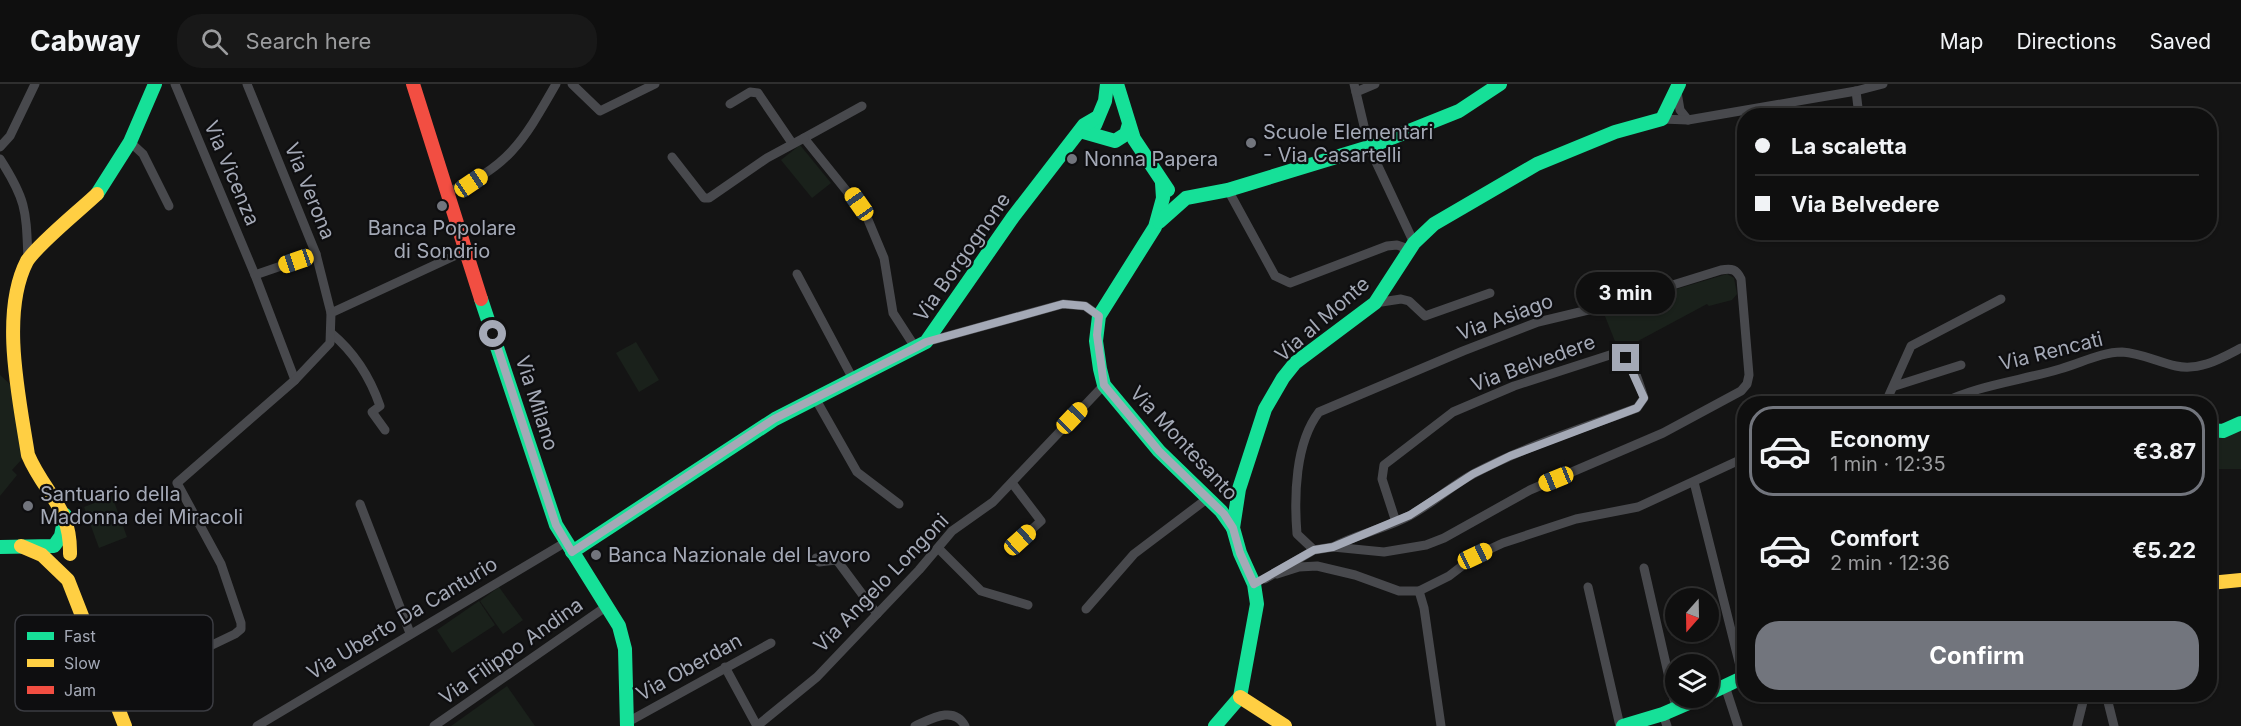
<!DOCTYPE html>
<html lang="en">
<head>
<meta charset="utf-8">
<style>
	:root { --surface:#0f0f0f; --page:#181818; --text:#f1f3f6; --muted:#9b9c9e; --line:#2f2f2f; --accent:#72757d }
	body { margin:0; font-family:Inter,sans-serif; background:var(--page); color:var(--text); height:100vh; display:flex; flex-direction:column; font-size:22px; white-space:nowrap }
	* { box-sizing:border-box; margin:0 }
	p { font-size:20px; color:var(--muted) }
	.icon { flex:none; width:33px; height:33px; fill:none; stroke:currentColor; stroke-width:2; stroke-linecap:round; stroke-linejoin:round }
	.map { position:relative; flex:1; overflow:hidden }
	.sheet { position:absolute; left:1737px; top:312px; width:480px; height:306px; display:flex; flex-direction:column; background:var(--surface); border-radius:24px; box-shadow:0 2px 4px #0004,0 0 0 2px var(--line) }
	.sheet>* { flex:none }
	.banner { position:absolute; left:1737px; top:24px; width:480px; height:132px; border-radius:24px; box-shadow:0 2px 4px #0004,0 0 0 2px var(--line); display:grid; align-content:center; height:132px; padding:0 18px; background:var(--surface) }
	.needle { width:39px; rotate:200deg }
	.controls { position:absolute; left:1665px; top:504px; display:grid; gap:12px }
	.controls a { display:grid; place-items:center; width:54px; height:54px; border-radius:50%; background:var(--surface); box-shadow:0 2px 4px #0004,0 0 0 2px var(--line); font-size:30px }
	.end { position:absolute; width:27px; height:27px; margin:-14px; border:8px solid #a4a9b6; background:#111; box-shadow:0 0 0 3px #111 }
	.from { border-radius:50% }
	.bubble { position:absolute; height:42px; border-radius:21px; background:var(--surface); box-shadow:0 2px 4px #0004,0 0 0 2px var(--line); font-size:20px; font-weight:700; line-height:42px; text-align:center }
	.car { position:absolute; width:18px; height:36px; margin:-18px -9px; border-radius:8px; box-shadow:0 0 4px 2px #0007; background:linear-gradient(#f5c518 24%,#345 0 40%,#f5c518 0 76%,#345 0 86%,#f5c518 0) }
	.banner b { display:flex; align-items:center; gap:21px; height:57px; font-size:22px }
	.banner b+b { border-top:2px solid var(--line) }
	.banner i { width:15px; height:15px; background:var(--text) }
	ul { padding:10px 0 0; list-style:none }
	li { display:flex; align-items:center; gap:18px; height:90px; margin:0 12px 9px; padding:0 6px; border:3px solid transparent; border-radius:24px }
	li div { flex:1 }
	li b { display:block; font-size:22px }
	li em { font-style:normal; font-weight:700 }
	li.on { border-color:var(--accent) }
	li>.icon { width:54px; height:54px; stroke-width:1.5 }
	.primary-button { display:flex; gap:12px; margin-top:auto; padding:12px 18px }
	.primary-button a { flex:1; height:69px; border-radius:24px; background:var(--accent); color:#fff; font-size:24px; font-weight:700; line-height:69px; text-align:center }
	header { display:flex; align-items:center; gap:36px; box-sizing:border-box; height:84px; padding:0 30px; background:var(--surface); border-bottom:2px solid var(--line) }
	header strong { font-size:28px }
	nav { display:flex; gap:33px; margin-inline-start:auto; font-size:21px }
	.search { width:420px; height:54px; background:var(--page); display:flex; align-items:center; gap:15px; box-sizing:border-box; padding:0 21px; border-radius:24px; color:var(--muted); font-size:22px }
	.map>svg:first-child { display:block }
</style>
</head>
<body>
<header>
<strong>Cabway</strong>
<div class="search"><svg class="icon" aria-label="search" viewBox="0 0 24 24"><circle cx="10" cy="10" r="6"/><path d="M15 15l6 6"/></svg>Search here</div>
<nav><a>Map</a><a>Directions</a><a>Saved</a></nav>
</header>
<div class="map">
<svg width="2241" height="642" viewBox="0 0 2241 642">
	<rect width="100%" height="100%" fill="#141414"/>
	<g fill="#1a211b">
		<polygon points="800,61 831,99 812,114 781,76"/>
		<polygon points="1727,190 1734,194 1737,210 1732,216 1709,222 1707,220 1638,257 1638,267 1628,269 1618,265 1603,227"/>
		<polygon points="636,258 659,296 639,308 616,269"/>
		<polygon points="0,291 12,302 22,375 12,386 17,391 0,412"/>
		<polygon points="2241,343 2241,385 2210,385 2210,351"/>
		<polygon points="112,412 127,453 99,464 84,423"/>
		<polygon points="499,503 523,536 503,550 480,517"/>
		<polygon points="479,517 495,541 452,569 437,546"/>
		<polygon points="507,602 535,642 451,642"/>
	</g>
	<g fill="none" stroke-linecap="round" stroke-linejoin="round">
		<g stroke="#48494d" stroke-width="9">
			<polyline points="175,0 255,191"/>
			<polyline points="247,0 316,170 331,229"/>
			<polyline points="572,0 600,27 655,0"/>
			<polyline points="1354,0 1369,63 1414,159"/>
			<polyline points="1856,7 1859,32"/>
			<polyline points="1356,8 1375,0"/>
			<polyline points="1677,8 1680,26 1688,36"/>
			<polyline points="730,20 750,8 758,9 792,59"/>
			<polyline points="862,22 804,54 866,131 884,174 893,229 915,263"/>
			<polyline points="1662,35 1688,36 1856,7 1883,0"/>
			<polyline points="130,58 143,70 169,122"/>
			<polyline points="0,63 10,52 35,0"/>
			<polyline points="672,73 704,114 709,114 767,74 804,54"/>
			<path d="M0 75C27 117 26 127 28 175"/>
			<polyline points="1228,106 1275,192 1290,199 1387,162 1397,161 1403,163 1406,172"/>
			<path d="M447 108C508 86 525 54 556 0"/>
			<polyline points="797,190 853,295"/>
			<polyline points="1375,219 1401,215 1409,217 1425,232 1490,209"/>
			<path d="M331 249C355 269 370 293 380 322L372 328 385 346"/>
			<polyline points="926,258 1063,220 1085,222 1099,232"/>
			<polyline points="295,296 255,191 316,170"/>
			<polyline points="1895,302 1961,281"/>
			<polyline points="815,314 857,388 899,420"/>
			<polyline points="1885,320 1911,262 2001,215"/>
			<path d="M1940 320C1978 301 2019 297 2060 285 2079 280 2101 268 2122 268 2141 269 2158 278 2176 282 2200 287 2220 275 2241 264"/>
			<polyline points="1694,398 1743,594"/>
			<polyline points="1012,399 1041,437 1020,456"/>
			<polyline points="360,420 410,549"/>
			<path d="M1333 463C1357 450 1385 445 1409 432 1432 420 1452 401 1475 389 1526 362 1583 344 1637 324L1644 314C1638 297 1634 274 1616 269L1514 302 1453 328 1384 381 1382 395 1396 438"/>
			<polyline points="938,464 981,507 1028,521"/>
			<polyline points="816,474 819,478 836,476 839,479 877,530"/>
			<polyline points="1644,484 1676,624"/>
			<polyline points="1277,490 1299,483 1317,482 1355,491 1399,507 1419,507 1449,492 1475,472 1503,459 1576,435 1638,423 1744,374"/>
			<path d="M1265 495 1314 466 1333 463 1384 468 1426 461 1444 454 1530 406 1663 349 1741 307 1747 300 1749 291 1741 195C1736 185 1732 184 1721 186L1605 222 1538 238 1463 267 1319 328C1295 359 1294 413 1297 450L1314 466"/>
			<polyline points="1588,503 1620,642"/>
			<polyline points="1419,507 1424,524 1441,642"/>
			<polyline points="1086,525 1134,470 1208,414"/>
			<polyline points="725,583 757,642"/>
			<polyline points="1725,602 1738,642"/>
			<polyline points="112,609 235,550 241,545 241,539 221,480 177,399 295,296 330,259 331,229 465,167"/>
			<polyline points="2106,610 2114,642"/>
			<polyline points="1663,630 1667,642"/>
			<polyline points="626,639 771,559"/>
			<polyline points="257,642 566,458"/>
			<polyline points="434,642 607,522"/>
			<polyline points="757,642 817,593 919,486 952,447 993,418 1104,301"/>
			<path d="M915 642C931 635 954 621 965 642"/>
			<polyline points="2077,642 2085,610"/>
		</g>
		<g stroke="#16e098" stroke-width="14">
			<polyline points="1117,0 1134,55 1168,106"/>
			<polyline points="1095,41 1105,17 1107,0"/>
			<polyline points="1080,47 1115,57 1126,50 1129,40"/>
			<polyline points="1162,99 1163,114 1155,143 1099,232 1096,257 1100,285 1104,301 1159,367 1221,427 1233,444"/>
			<polyline points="97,110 130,58 155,0"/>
			<polyline points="1159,138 1186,114 1228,106 1369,63 1459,27 1500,0"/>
			<polyline points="481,215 556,441 619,542 625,565 627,642"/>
			<polyline points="2210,346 2223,347 2241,339"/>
			<polyline points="0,463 54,462 61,452 65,431"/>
			<polyline points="572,468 775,335 926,258 1013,133 1084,41 1096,34"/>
			<polyline points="1708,610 1744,593"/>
			<polyline points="1215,642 1240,613 1257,520 1254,500 1240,469 1233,444 1239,405 1265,325 1283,294 1295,279 1375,219 1414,159 1434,140 1537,80 1615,48 1662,35 1679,0"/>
			<polyline points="1623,642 1663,630 1700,614"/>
		</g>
		<g stroke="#ffcf43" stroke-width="14">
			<polyline points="21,462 42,471 68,496 125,642"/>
			<path d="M70 470C71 422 45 411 28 371 19 313 0 229 27 177 39 159 79 127 97 110"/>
			<polyline points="2210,499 2241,496"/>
			<polyline points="1240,613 1285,642"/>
		</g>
		<polyline stroke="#f24e42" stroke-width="14" points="413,0 481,215"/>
	</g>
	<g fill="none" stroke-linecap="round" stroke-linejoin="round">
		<polyline stroke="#a4a9b6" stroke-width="8" points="493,250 556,441 572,468 774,335 915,264 926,258 1063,220 1085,222 1099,232 1097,251 1104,301 1159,367 1224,430 1233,444 1240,469 1254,500 1314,466 1333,463 1410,431 1473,390 1510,372 1637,324 1644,314 1626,274"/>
	</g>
	<g fill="#72757d" stroke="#0e0e10" stroke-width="2">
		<circle cx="1251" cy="59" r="6"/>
		<circle cx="1072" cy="75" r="6"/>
		<circle cx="442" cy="122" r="6"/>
		<circle cx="28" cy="422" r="6"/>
		<circle cx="596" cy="471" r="6"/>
	</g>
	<g text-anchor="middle" stroke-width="4.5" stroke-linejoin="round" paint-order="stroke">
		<g font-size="20" fill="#a4a9b6" stroke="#0e0e10" text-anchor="start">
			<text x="1263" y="55">Scuole Elementari<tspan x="1263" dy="23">- Via Casartelli</tspan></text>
			<text x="1084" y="82">Nonna Papera</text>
			<text x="442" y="151" text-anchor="middle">Banca Popolare<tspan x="442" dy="23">di Sondrio</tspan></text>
			<text x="40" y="417">Santuario della<tspan x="40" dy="23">Madonna dei Miracoli</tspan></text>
			<text x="608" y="478">Banca Nazionale del Lavoro</text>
		</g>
		<g font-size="20" fill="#a4a9b6" stroke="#0e0e10">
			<text transform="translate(232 89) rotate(67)" y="7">Via Vicenza</text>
			<text transform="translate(310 107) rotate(68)" y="7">Via Verona</text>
			<text transform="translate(962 173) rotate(-55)" y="7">Via Borgognone</text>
			<text transform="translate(1505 233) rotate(-20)" y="7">Via Asiago</text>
			<text transform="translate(1322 235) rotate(-41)" y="7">Via al Monte</text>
			<text transform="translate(2051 267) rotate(-14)" y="7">Via Rencati</text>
			<text transform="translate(1533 279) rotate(-20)" y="7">Via Belvedere</text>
			<text transform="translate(537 319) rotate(72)" y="7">Via Milano</text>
			<text transform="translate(1184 359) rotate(47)" y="7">Via Montesanto</text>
			<text transform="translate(881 499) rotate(-46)" y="7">Via Angelo Longoni</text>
			<text transform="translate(402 534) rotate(-31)" y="7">Via Uberto Da Canturio</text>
			<text transform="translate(511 567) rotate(-35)" y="7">Via Filippo Andina</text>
			<text transform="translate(689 583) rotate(-29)" y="7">Via Oberdan</text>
		</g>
	</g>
	<rect x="15" y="531" width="198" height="96" rx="9" fill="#0e0e10" stroke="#3b3c42" stroke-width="1.5"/>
	<rect x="27" y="548" width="27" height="8" fill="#16e098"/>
	<rect x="27" y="575" width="27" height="8" fill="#ffcf43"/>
	<rect x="27" y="602" width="27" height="8" fill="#f24e42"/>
	<g font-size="16" fill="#a4a9b6">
		<text x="64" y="558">Fast</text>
		<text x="64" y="585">Slow</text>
		<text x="64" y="612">Jam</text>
	</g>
</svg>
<div class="controls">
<a><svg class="needle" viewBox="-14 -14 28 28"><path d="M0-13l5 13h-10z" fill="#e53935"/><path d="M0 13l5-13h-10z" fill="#9b9c9e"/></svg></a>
<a><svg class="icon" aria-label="layers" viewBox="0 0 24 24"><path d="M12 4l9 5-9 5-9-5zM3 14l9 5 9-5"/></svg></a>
</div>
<i class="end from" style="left:493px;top:250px"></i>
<i class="end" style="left:1626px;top:274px"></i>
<div class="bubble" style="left:1576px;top:188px;width:99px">3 min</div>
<i class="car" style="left:471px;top:99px;rotate:56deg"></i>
<i class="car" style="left:859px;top:120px;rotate:325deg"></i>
<i class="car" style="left:296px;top:177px;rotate:251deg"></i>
<i class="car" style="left:1072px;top:334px;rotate:44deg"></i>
<i class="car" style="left:1556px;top:395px;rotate:248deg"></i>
<i class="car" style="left:1020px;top:456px;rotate:48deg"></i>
<i class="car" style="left:1475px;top:472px;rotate:65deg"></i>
<div class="banner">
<b><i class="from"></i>La scaletta</b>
<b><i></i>Via Belvedere</b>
</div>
<section class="sheet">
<ul>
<li class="on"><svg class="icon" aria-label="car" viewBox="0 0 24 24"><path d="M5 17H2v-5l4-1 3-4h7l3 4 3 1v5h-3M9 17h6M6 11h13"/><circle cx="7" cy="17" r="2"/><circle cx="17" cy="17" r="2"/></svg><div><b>Economy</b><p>1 min · 12:35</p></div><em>€3.87</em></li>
<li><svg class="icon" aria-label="car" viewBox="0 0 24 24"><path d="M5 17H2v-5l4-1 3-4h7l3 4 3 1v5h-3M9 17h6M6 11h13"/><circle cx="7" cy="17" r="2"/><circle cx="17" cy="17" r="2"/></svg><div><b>Comfort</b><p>2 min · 12:36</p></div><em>€5.22</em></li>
</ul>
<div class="primary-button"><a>Confirm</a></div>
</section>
</div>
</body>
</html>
